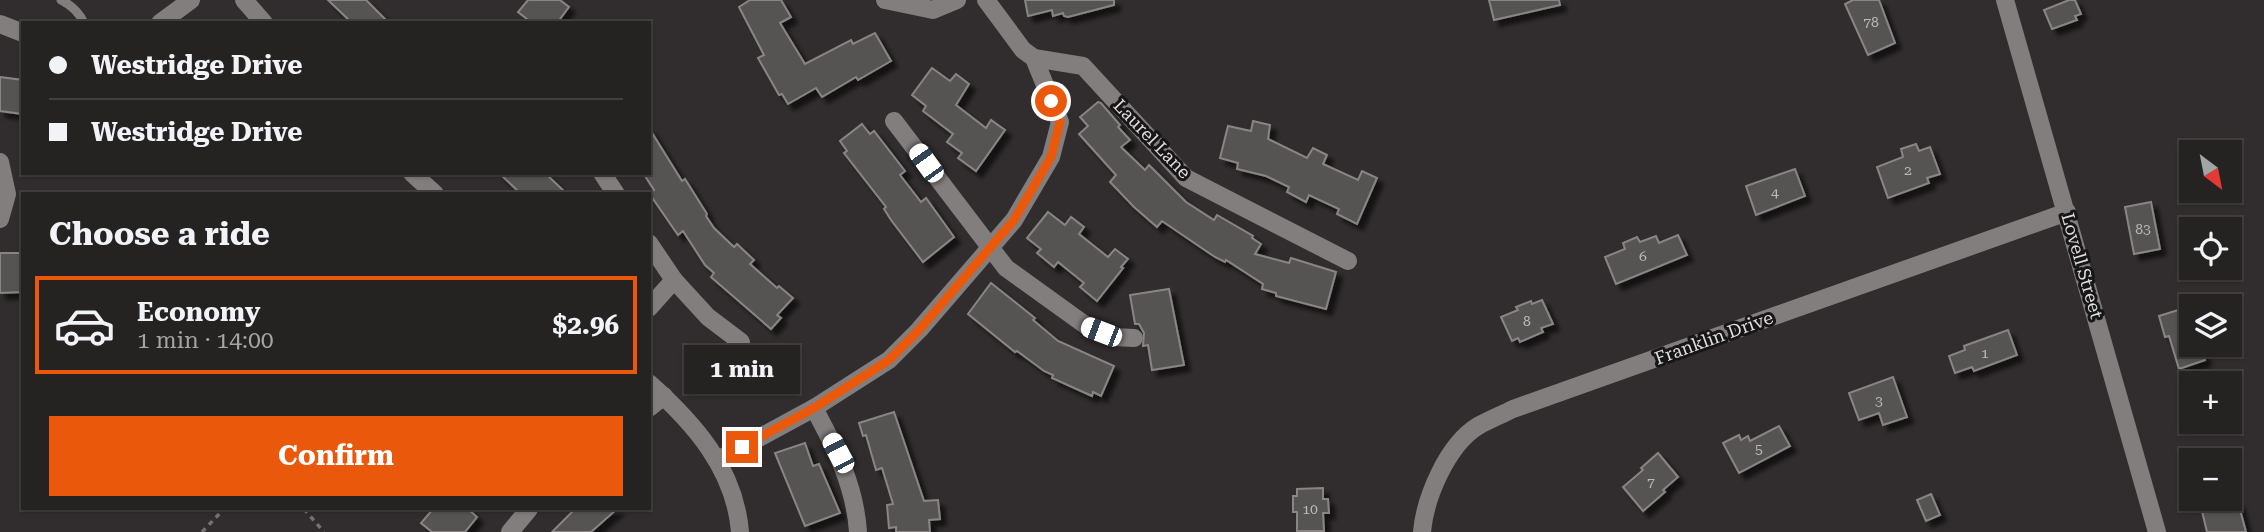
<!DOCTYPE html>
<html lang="en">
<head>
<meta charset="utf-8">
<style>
	:root { --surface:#252222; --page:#312f2f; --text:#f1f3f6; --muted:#a3a4a5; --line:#423f40; --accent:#ea580c }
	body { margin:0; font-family:"Roboto Serif",serif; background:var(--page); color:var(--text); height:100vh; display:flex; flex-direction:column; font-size:26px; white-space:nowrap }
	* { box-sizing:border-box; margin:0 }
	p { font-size:23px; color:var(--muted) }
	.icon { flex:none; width:38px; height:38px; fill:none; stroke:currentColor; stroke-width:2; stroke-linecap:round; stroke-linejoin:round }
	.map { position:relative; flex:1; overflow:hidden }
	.panel { position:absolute; left:21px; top:192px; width:630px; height:318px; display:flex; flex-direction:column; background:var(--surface); border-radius:0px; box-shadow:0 2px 5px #0004,0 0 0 2px var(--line) }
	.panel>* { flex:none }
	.guide { position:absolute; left:21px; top:21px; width:630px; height:154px; border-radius:0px; box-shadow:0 2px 5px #0004,0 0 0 2px var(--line); display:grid; align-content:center; height:154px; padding:0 28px; background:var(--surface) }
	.needle { width:46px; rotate:148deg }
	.controls { position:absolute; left:2179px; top:140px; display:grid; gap:14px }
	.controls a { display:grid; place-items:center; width:63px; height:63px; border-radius:0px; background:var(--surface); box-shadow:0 2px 5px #0004,0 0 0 2px var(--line); font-size:35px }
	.end { position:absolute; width:32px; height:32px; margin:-16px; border:9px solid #ea580c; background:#fff; box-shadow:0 0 0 4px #fff }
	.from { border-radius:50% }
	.bubble { position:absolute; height:49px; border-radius:0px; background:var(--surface); box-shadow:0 2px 5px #0004,0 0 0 2px var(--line); font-size:23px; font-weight:700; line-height:49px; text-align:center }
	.car { position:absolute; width:21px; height:42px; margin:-21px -10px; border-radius:9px; box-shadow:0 0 5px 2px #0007; background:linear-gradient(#fff 24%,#345 0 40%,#fff 0 76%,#345 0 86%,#fff 0) }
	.guide b { display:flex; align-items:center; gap:24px; height:66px; font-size:26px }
	.guide b+b { border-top:2px solid var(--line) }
	.guide i { width:18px; height:18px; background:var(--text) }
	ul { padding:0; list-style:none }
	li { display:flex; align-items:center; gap:21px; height:98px; margin:0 14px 10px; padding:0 14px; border:4px solid var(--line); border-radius:0px }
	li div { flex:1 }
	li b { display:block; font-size:26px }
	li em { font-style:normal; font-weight:700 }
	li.on { border-color:var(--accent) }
	li>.icon { width:63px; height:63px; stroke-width:1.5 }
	h2 { padding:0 28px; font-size:32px; line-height:84px }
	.primary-button { display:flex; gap:14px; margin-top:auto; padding:14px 28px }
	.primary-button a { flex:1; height:80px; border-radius:0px; background:var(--accent); color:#fff; font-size:28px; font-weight:700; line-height:80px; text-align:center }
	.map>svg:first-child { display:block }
</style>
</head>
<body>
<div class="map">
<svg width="2264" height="532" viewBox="0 0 2264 532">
	<defs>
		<filter id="shadow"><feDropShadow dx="6" dy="6" stdDeviation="2" flood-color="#0009"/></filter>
	</defs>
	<rect width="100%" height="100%" fill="#312d2e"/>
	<g fill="#565253" stroke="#898585" stroke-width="2" filter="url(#shadow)">
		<polygon points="328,0 366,0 389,23 352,23"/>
		<polygon points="528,0 560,0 569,7 557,23 532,23 518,12"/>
		<polygon points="750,0 781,0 791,17 780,23 805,64 851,40 853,44 875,33 891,61 858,80 856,77 822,97 816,88 788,104 782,94 779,95 758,58 764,55 739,7"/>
		<polygon points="1025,0 1114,0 1114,5 1068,17 1064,16 1063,13 1053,16 1052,10 1028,16"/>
		<polygon points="1489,0 1559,0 1560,5 1494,20"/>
		<polygon points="1853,0 1879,0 1895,43 1868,55 1845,4"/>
		<polygon points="2069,0 2075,0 2081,14 2075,16 2077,20 2052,29 2044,10"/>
		<polygon points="932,68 950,81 956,74 969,84 956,105 986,128 991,120 1005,130 976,171 958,158 962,153 947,142 953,134 923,111 926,106 912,95"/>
		<polygon points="0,77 23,80 23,114 0,111"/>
		<polygon points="1098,102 1101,103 1120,125 1118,127 1130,140 1121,147 1145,170 1149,165 1186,202 1214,220 1217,215 1253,236 1252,238 1261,244 1255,254 1289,263 1291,258 1336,272 1326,309 1276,296 1276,293 1262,289 1263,284 1226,260 1225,262 1215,257 1162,221 1157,227 1134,207 1110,182 1116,175 1079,134 1088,126 1080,117"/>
		<polygon points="1253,121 1270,125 1268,139 1307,158 1313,148 1327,155 1323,164 1358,180 1362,171 1377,178 1357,224 1337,214 1339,209 1309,195 1306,202 1287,192 1289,187 1266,176 1237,169 1238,163 1220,158 1228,126 1251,131"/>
		<polygon points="862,124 870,134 874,131 905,171 900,175 921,202 926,198 954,237 923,262 891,220 884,209 886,207 844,153 847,151 840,141"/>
		<polygon points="649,128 682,181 685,179 707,214 706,216 714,228 734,247 737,244 754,260 750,264 777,288 779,286 793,298 777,315 781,318 771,329 711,277 714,273 705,265 683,231 678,235 649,193 654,190 643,173 649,173"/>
		<polygon points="1916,144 1919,151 1930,147 1940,174 1927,178 1929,183 1888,198 1877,167 1903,157 1901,149"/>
		<polygon points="1795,169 1805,196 1756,215 1746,186"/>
		<polygon points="499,173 545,173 567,194 521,194"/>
		<polygon points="2151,202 2160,249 2134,254 2125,207"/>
		<polygon points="1048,212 1065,225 1071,217 1084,227 1079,234 1108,257 1115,249 1128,259 1121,267 1123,268 1097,301 1080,287 1084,283 1058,262 1054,267 1037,253 1041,249 1027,238"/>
		<polygon points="1678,235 1687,255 1616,284 1605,257 1625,249 1623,243 1637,237 1640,242 1656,236 1659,243"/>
		<polygon points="0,253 23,253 23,292 0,293"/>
		<polygon points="991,283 1035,318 1033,320 1058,341 1114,366 1101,396 1093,392 1092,396 1052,378 1053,375 1044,371 1017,351 1015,352 968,314"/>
		<polygon points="1169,289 1184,365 1152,370 1148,345 1143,346 1144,333 1139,324 1135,324 1130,295"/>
		<polygon points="1542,300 1553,324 1541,328 1543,332 1520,342 1518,338 1512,341 1501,317 1518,310 1516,307 1531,301 1532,304"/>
		<polygon points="2191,306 2191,345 2201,345 2205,360 2179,369 2169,336 2165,337 2159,316"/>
		<polygon points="2008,330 2017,355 1974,371 1972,367 1955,373 1949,356 1965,350 1964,346"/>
		<polygon points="1893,377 1907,417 1883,425 1879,413 1859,420 1849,393"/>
		<polygon points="894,412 924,501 938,500 940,519 929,520 930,532 896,532 896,527 889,528 887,505 893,504 882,468 876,470 866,435 863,436 859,423"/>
		<polygon points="1779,426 1790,446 1739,473 1723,443 1739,435 1741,440 1748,436 1750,441"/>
		<polygon points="805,443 813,466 819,464 840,513 805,526 775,453"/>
		<polygon points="1658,453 1678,477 1663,490 1665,492 1643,511 1623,487 1643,470 1641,468"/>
		<polygon points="1323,488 1323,499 1328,499 1329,513 1323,513 1324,531 1297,531 1297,512 1293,512 1293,496 1297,496 1297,489"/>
		<polygon points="1931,494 1940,515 1926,521 1917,500"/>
		<polygon points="2199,499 2218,499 2220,507 2238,502 2246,532 2207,532"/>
		<polygon points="433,509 468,509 477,517 465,532 432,532 421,523"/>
		<polygon points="575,509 617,509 591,532 552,532"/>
	</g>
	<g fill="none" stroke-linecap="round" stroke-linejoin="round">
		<g stroke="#757172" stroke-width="3.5" stroke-dasharray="5 5" stroke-linecap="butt">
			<polyline points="304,509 324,532"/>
			<polyline points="202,532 224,509"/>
		</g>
		<path stroke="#827e7e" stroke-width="9" d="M61 0C71 5 79 12 84 23"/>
		<g stroke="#827e7e" stroke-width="18">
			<polyline points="885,0 933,10 957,0"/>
			<polyline points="160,23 191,0"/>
			<polyline points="0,24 23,33"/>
			<polyline points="1034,58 1083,66 1186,178 1348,261"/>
			<polyline points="894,121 1006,268 1088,327 1114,337 1134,338"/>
			<polyline points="0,162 7,194 0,219"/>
			<polyline points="602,173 616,194"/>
			<polyline points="649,243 674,280 649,308"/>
			<polyline points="674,280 708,317 741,342"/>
			<polyline points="649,408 664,396"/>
			<path d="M814 408C836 449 855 486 858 532"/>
			<polyline points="510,532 529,509"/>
			<path d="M1422 532C1425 498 1447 445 1478 426 1489 420 1501 415 1513 409L2067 212"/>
		</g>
		<g stroke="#827e7e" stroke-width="18">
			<polyline points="244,0 264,23"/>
			<polyline points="2005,0 2157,532"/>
			<polyline points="412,173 435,194"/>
			<path d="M649 383C694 423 735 469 740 532"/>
			<polyline points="718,460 814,408 889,360 919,330 1014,220 1051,157 1060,122 1034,58 1023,50 986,0"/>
		</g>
	</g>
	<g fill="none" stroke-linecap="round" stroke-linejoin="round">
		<polyline stroke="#ea580c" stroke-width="9" points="742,447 814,408 889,360 919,330 1014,220 1051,157 1060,122 1051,101"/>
	</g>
	<g text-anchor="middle" stroke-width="6" stroke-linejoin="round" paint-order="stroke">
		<g font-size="14" fill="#bdbaba">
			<text x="1871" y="27">78</text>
			<text x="1908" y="175">2</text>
			<text x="1775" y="197">4</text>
			<text x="2143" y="234">83</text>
			<text x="1643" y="261">6</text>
			<text x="1527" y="326">8</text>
			<text x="1985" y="358">1</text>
			<text x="1879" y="406">3</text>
			<text x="1759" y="454">5</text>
			<text x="1651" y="487">7</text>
			<text x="1310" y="514">10</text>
		</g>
		<g font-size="18" fill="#dfdddd" stroke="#171616">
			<text transform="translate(1152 139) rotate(46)" y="6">Laurel Lane</text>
			<text transform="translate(2082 266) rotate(74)" y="6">Lovell Street</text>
			<text transform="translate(1714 338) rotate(-20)" y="6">Franklin Drive</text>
		</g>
	</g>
</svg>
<div class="controls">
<a><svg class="needle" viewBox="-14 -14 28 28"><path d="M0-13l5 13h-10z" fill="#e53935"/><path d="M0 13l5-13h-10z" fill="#a3a4a5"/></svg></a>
<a><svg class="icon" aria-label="locate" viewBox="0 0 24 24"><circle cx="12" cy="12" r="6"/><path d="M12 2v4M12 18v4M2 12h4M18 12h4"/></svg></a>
<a><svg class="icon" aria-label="layers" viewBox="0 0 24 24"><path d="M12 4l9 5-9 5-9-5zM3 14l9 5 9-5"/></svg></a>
<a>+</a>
<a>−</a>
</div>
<i class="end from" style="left:1051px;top:101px"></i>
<i class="end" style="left:742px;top:447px"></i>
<div class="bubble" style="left:684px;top:345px;width:116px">1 min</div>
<i class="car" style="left:926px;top:163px;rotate:324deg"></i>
<i class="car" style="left:1101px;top:332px;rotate:291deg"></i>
<i class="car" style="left:838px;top:453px;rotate:332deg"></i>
<div class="guide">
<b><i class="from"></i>Westridge Drive</b>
<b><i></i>Westridge Drive</b>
</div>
<section class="panel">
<h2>Choose a ride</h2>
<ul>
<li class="on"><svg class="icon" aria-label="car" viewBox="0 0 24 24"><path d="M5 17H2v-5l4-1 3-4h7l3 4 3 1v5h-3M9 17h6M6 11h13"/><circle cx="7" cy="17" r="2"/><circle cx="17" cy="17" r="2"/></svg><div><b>Economy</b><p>1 min · 14:00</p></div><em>$2.96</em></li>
</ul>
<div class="primary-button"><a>Confirm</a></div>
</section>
</div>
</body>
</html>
